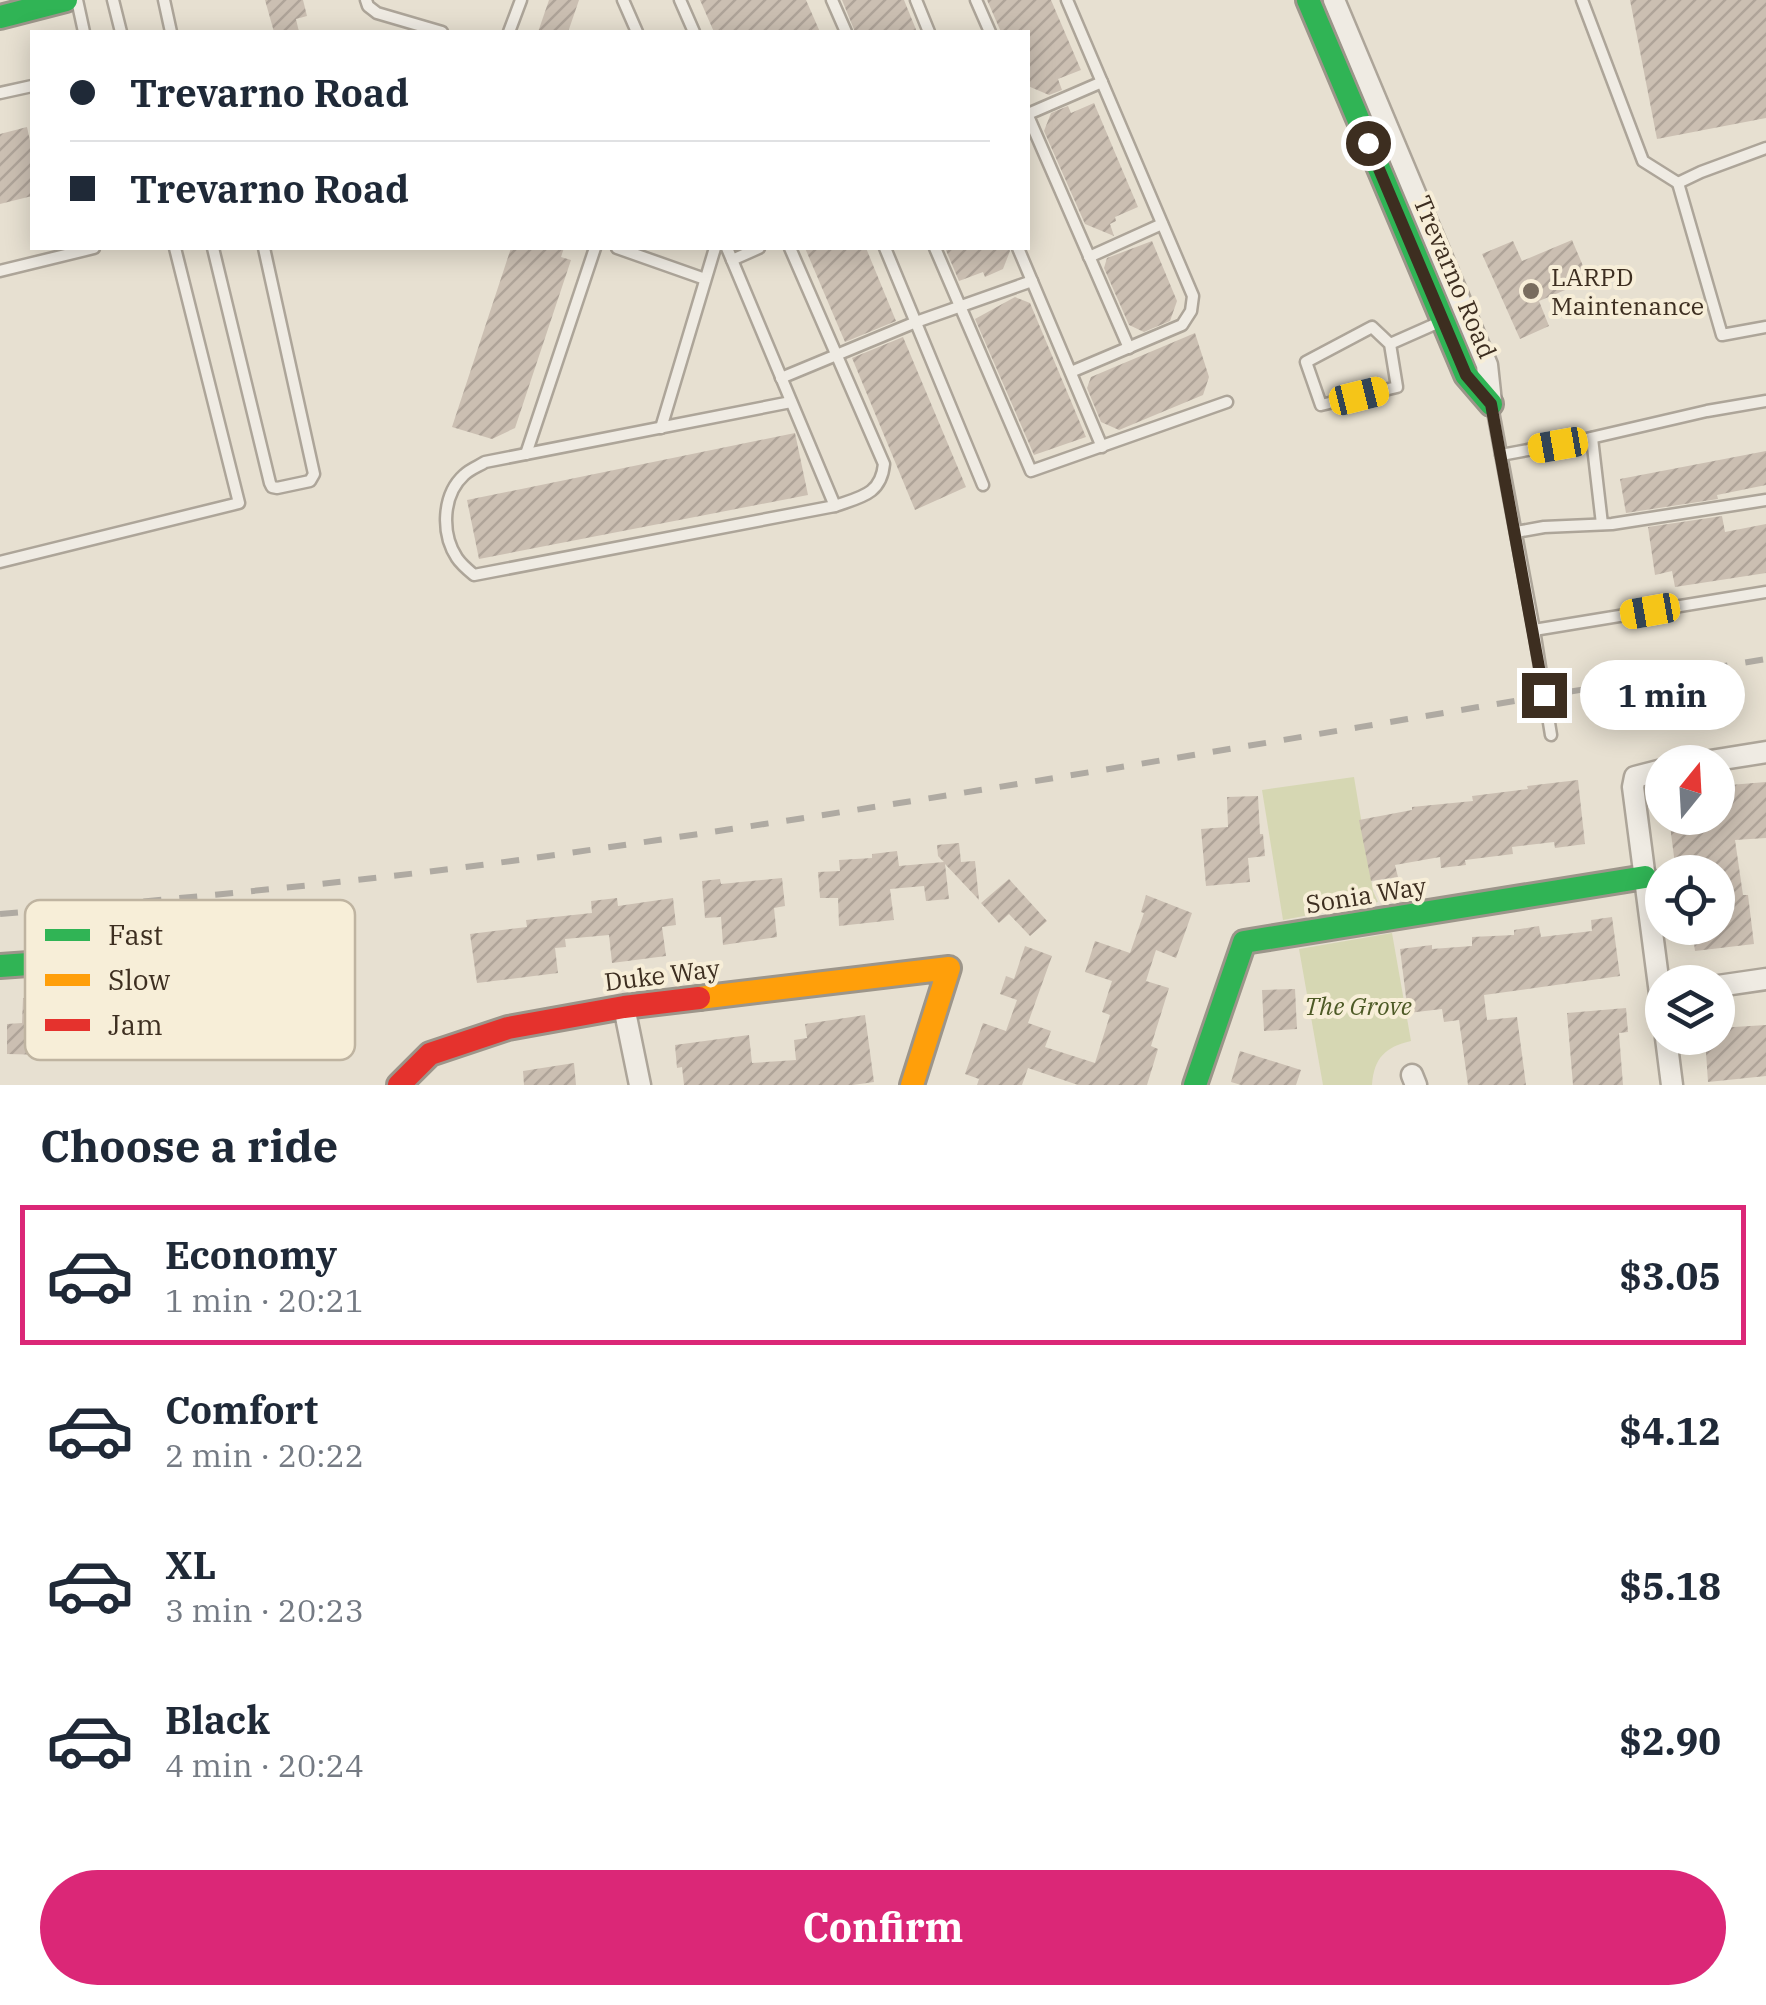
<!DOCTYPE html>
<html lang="en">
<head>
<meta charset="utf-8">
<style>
	:root { --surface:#fff; --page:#f2f2f3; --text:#1f2937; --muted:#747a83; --line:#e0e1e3; --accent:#db2777 }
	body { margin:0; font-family:"IBM Plex Serif",serif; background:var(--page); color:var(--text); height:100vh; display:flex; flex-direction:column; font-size:38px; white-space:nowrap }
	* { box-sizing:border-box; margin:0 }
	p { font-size:32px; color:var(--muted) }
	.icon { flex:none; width:55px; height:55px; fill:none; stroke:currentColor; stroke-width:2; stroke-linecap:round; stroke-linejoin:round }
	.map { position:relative; height:1085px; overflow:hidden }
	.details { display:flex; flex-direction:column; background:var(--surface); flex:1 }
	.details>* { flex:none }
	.hud { position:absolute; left:30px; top:30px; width:1000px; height:220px; border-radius:0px; box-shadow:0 5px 25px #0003; display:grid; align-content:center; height:220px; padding:0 40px; background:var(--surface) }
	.needle { width:65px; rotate:18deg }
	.fabs { position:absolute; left:1645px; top:745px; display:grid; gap:20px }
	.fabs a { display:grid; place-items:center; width:90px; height:90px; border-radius:50%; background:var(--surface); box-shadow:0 5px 25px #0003; font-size:50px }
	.end { position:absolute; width:45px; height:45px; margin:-22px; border:12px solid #3d2e20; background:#fff; box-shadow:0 0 0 5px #fff }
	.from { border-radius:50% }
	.bubble { position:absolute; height:70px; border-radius:35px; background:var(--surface); box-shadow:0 5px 25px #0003; font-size:32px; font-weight:800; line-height:70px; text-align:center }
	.car { position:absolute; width:30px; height:60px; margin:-30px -15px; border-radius:12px; box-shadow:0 0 8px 2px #0007; background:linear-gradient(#f5c518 24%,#345 0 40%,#f5c518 0 76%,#345 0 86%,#f5c518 0) }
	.hud b { display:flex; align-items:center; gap:35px; height:95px; font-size:38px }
	.hud b+b { border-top:2px solid var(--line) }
	.hud i { width:25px; height:25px; background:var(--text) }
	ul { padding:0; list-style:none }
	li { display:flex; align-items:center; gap:30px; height:140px; margin:0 20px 15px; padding:0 20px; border:5px solid transparent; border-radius:0px }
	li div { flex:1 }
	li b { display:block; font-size:38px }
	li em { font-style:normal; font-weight:800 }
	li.current { border-color:var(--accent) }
	li>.icon { width:90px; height:90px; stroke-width:1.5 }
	h2 { padding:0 40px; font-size:45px; line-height:120px }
	.primary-button { display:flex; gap:20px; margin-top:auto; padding:20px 40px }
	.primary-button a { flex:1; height:115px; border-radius:60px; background:var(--accent); color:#fff; font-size:40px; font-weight:800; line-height:115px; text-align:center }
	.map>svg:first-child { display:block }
</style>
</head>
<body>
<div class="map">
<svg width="1766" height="1085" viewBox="0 0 1766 1085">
	<defs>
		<pattern id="building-hatch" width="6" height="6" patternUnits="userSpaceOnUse" patternTransform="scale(2.5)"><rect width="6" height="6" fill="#cbbfb2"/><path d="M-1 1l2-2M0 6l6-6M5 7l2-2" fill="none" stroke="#afa499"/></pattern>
	</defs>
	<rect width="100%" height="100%" fill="#e7e0d1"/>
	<g fill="#d6d7b3">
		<polygon points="1354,777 1373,891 1378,902 1283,920 1262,790"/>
		<path d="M1392 933 1411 1041C1385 1047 1374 1058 1372 1085H1323L1299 949Z"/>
	</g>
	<g fill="url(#building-hatch)">
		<polygon points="265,0 303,0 307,16 296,19 299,32 274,32"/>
		<polygon points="549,0 579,0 568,32 538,32"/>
		<polygon points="700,0 806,0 820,32 714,32"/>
		<polygon points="842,0 904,0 917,32 855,32"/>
		<polygon points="987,0 1051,0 1081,70 1058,79 1062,90 1049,95 1028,86 1028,32 1001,32"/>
		<polygon points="1630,0 1766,0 1766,118 1657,139"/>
		<polygon points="1094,103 1138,207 1115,217 1116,221 1110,224 1114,236 1085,224 1044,131 1051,113 1068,106 1071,113"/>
		<polygon points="27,127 32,150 32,196 0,204 0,134"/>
		<polygon points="1572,240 1589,280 1539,301 1549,326 1520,339 1482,254 1513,241 1522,261"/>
		<polygon points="1152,241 1177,301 1170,321 1144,332 1129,325 1104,268 1107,258"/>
		<polygon points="511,248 564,248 561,257 571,260 515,428 492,439 452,427"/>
		<polygon points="805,248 866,248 896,321 845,342"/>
		<polygon points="945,248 1009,248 1010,251 1003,269 985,277 983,272 959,281"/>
		<polygon points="1015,297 1030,303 1086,437 1034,455 975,319"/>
		<polygon points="1195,333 1209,377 1203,395 1119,430 1101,422 1087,388 1091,377"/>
		<polygon points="903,337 966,487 915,510 852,358"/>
		<polygon points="795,433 808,495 479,559 467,500"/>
		<polygon points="1766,451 1766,485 1717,495 1718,499 1626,513 1620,479"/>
		<polygon points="1722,516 1725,532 1766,524 1766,573 1675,587 1672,571 1655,575 1648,527"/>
		<polygon points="1578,780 1585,844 1555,848 1554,842 1512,847 1513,854 1465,860 1466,865 1441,868 1440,857 1395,865 1398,877 1371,881 1359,820 1412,810 1412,807 1473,801 1472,796 1528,789 1527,786"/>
		<polygon points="1766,782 1766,838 1735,840 1743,895 1748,895 1754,944 1695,951 1692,928 1718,928 1718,872 1676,872 1669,818 1718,818 1718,786"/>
		<polygon points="1258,796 1260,834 1263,834 1265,856 1248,858 1250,882 1206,886 1201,829 1228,827 1227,797"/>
		<polygon points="959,843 961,862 975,861 979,900 945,864 949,899 926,901 924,886 890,889 894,920 839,926 838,898 820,898 818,872 840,871 839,860 872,858 872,854 897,851 899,866 944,862 938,856 937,845"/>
		<polygon points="782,878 785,906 774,908 777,937 723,945 721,917 705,918 702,881 720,879 721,884"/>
		<polygon points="1009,879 1047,921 1030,936 1009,914 999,923 981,903"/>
		<polygon points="1146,895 1192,913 1176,958 1156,950 1146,981 1169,988 1151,1046 1158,1049 1147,1085 1078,1085 1028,1068 1022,1085 977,1085 979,1079 965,1074 983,1023 1006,1031 1017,1000 1000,994 1006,976 1014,979 1025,946 1052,956 1028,1023 1051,1031 1045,1047 1095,1063 1110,1015 1102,1012 1112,981 1085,972 1095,941 1130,953 1144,913 1141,912"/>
		<polygon points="617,898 618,906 673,898 676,925 662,927 666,956 612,963 609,935 565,939 566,947 555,948 558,973 477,983 470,934 527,927 526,920 592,913 591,901"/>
		<polygon points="1612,917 1620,976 1484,995 1487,1020 1517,1017 1526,1085 1468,1085 1459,1020 1444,1022 1442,1009 1408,1013 1400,949 1432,945 1432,949 1472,946 1472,937 1514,935 1514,930 1539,926 1541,937 1592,931 1591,920"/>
		<polygon points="1295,989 1297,1029 1264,1031 1262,990"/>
		<polygon points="148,990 148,1002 178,1000 179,1021 196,1019 198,1051 158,1053 157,1046 94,1048 47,1053 47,1055 7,1054 7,1024 22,1023 23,998 47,998 47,1001 74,1000 76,1021 110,1019 109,1017 125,1017 124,991"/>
		<polygon points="1626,1008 1628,1032 1619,1033 1623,1085 1573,1085 1567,1013"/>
		<polygon points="865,1015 874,1082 853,1085 684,1085 682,1067 677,1068 675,1045 749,1035 752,1063 796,1060 794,1040 807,1038 805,1024"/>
		<polygon points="1766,1025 1766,1076 1708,1082 1705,1038 1718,1038 1718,1028"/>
		<polygon points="1240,1051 1301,1070 1296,1085 1241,1085 1231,1082"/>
		<polygon points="574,1063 576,1085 524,1085 523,1071"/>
	</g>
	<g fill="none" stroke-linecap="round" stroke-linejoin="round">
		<g stroke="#ada599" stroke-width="15">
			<g id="lane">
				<polyline points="77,0 84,32"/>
				<polyline points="113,0 121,32"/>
				<polyline points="164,0 171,32"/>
				<polyline points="366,0 368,6 377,13 442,32"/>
				<polyline points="623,0 637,32"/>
				<polyline points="680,0 694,32"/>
				<polyline points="832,0 846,32"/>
				<polyline points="916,0 929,32"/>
				<polyline points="976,0 990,32"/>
				<polyline points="1067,0 1193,296 1191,311 1182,325 1071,372"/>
				<polyline points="1582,0 1643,161 1678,183"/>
				<polyline points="509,32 521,0"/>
				<polyline points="0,93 32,86"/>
				<polyline points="1028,114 1102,82"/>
				<polyline points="1028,116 1129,348"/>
				<polyline points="1766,148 1701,172 1678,183 1722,335 1766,327"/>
				<polyline points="213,248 270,483 272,487 277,488 310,481 314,474 264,248"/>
				<polyline points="617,248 705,279"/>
				<polyline points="727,248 835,506"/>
				<path d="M790 248 884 464C881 495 860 497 835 506L474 575C468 570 461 564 457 558 441 534 442 495 464 475 470 469 479 466 485 462L791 402"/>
				<polyline points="885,248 983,485"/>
				<polyline points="935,248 1031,471 1227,402"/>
				<polyline points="1018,248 1102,447"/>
				<polyline points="1089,257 1162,224"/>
				<polyline points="732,260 759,248"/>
				<polyline points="0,271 94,248"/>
				<polyline points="1390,344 1397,387 1321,405 1306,362 1372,327 1390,344 1442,321"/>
				<polyline points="781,378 916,322 1032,281"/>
				<polyline points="1492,406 1534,630 1551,735"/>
				<polyline points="661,428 715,248"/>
				<polyline points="1592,438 1602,524"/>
				<polyline points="526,454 595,248"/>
				<polyline points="1501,455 1582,440 1707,411 1766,401"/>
				<polyline points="1516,532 1544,527 1612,524 1766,500"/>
				<polyline points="0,562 239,503 175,248"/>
				<polyline points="1534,630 1766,592"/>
			</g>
		</g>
		<g stroke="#ada599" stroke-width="25">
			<g id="street">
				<polyline points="1334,0 1487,365 1491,402"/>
				<polyline points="1704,762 1766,752"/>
				<polyline points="1662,770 1635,777 1633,787 1662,1009"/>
				<polyline points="1718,986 1766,979"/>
				<polyline points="624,1007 640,1085"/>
				<polyline points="1666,1038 1672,1085"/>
				<polyline points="1412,1075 1416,1085"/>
			</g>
		</g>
		<g stroke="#9c958a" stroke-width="28">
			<g id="fast">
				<polyline points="1308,0 1466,375 1491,404"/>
				<polyline points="0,17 66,0"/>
				<polyline points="0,966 198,952 233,978"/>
				<polyline points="1195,1085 1244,942 1645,877"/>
			</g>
		</g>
		<g stroke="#9c958a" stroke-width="28">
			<polyline id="slow" points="699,998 949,968 912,1085"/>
		</g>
		<g stroke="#9c958a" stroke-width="28">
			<polyline id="jam" points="399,1085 430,1054 508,1028 624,1007 699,998"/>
		</g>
		<use href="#lane" stroke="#efebe3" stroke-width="10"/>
		<use href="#street" stroke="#efebe3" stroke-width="20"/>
		<use href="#fast" stroke="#30b455" stroke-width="22"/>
		<use href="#slow" stroke="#ff9f0a" stroke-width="22"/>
		<use href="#jam" stroke="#e5322d" stroke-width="22"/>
		<path stroke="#afaaa2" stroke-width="6" stroke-dasharray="18 18" stroke-linecap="butt" d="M0 914C176 899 352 883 526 859 941 801 1353 727 1766 659"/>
	</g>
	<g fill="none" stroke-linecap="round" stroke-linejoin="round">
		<polyline stroke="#3d2e20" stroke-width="12" points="1368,143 1466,375 1491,404 1544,695"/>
	</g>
	<circle fill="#786c5e" stroke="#f7eed8" stroke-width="4" cx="1531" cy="291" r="10"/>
	<g text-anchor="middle" stroke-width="8" stroke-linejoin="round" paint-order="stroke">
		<g font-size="25" fill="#3d2e20" stroke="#f7eed8">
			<text transform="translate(1455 277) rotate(67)" y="9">Trevarno Road</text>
			<text transform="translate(1366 895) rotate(-9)" y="9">Sonia Way</text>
			<text transform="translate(662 975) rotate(-7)" y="9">Duke Way</text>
		</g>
		<g font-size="25" fill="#3d2e20" stroke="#f7eed8" text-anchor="start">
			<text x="1551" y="286">LARPD<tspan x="1551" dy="29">Maintenance</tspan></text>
		</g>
		<g font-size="25" font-style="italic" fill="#4d5a26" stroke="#f7eed8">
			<text x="1358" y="1015">The Grove</text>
		</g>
	</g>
	<rect x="25" y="900" width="330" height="160" rx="15" fill="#f7eed8" stroke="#bfb4a1" stroke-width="2.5"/>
	<rect x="45" y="929" width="45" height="12" fill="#30b455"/>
	<rect x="45" y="974" width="45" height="12" fill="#ff9f0a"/>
	<rect x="45" y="1019" width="45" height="12" fill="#e5322d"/>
	<g font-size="28" fill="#3d2e20">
		<text x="108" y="945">Fast</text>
		<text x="108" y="990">Slow</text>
		<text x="108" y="1035">Jam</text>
	</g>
</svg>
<div class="fabs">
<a><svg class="needle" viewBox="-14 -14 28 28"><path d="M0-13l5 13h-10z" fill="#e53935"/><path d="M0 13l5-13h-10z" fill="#747a83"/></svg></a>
<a><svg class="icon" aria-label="locate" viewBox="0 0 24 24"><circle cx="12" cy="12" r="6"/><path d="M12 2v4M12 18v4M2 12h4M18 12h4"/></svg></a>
<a><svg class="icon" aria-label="layers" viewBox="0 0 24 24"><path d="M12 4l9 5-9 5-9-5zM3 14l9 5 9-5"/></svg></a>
</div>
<i class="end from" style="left:1368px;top:143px"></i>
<i class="end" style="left:1544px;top:695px"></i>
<div class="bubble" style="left:1580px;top:660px;width:165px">1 min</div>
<i class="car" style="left:1359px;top:396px;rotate:76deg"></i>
<i class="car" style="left:1558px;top:445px;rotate:260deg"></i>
<i class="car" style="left:1650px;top:611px;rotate:260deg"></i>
<div class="hud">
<b><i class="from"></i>Trevarno Road</b>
<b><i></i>Trevarno Road</b>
</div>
</div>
<section class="details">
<h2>Choose a ride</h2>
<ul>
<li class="current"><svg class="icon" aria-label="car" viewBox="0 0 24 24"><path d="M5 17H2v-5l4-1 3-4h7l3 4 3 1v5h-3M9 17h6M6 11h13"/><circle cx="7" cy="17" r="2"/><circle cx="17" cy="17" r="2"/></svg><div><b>Economy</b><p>1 min · 20:21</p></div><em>$3.05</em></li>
<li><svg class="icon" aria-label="car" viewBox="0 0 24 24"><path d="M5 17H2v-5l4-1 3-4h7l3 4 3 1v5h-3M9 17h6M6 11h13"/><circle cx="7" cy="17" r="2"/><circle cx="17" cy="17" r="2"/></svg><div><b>Comfort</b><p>2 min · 20:22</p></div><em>$4.12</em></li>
<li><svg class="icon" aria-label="car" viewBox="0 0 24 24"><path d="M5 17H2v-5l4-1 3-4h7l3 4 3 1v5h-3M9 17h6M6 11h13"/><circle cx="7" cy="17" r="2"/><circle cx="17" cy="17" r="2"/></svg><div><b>XL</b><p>3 min · 20:23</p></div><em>$5.18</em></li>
<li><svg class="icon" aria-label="car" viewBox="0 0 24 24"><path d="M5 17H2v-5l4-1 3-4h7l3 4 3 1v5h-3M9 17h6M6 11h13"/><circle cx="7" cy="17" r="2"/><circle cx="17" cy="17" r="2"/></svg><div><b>Black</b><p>4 min · 20:24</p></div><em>$2.90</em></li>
</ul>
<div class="primary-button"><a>Confirm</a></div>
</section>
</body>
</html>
